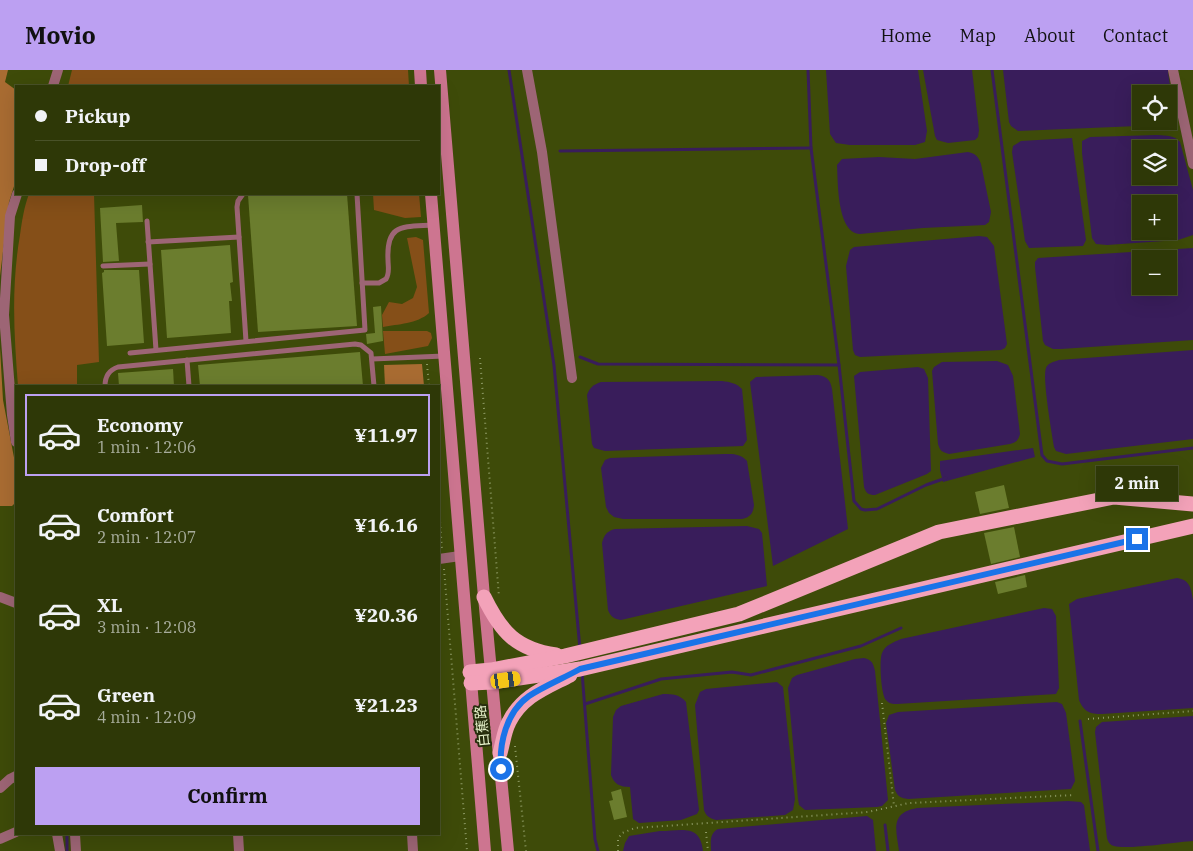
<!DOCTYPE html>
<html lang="en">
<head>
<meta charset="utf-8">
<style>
	:root { --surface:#2e3807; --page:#363f11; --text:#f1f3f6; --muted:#a7ac9b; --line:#495228; --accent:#bca0f2 }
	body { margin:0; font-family:"IBM Plex Serif","Noto Sans SC",serif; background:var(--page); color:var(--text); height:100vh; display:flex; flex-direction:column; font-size:19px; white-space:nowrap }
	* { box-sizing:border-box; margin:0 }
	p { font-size:16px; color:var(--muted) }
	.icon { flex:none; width:28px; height:28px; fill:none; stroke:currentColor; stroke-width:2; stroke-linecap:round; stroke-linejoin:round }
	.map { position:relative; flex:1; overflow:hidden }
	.side { position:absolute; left:15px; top:315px; width:425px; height:450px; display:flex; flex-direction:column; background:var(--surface); border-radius:0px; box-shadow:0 5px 20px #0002,0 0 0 1px var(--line) }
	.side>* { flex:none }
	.banner { position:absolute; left:15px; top:15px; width:425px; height:110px; border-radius:0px; box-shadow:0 5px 20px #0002,0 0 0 1px var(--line); display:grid; align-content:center; height:110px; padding:0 20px; background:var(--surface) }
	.tools { position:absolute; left:1132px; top:15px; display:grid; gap:10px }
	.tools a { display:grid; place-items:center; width:45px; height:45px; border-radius:0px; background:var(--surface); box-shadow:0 5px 20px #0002,0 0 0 1px var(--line); font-size:25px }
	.end { position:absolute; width:22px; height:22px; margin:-11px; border:6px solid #1a73e8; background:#fff; box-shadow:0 0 0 2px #fff }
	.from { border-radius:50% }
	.bubble { position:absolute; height:35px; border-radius:0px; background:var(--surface); box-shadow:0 5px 20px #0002,0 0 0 1px var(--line); font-size:16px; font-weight:700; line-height:35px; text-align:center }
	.car { position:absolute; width:15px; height:30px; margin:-15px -8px; border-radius:6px; box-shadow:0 0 4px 1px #0007; background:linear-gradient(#f5c518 24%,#345 0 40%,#f5c518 0 76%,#345 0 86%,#f5c518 0) }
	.banner b { display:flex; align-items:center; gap:18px; height:48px; font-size:19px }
	.banner b+b { border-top:1px solid var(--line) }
	.banner i { width:12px; height:12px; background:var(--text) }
	ul { padding:9px 0 0; list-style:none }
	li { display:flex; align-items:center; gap:15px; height:82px; margin:0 10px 8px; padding:0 10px; border:2px solid transparent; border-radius:0px }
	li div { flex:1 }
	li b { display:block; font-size:19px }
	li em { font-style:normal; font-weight:700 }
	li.selected { border-color:var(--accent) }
	li>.icon { width:45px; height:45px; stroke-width:1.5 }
	.button { display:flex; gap:10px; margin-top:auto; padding:10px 20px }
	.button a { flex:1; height:58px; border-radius:0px; background:var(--accent); color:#111; font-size:20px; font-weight:700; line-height:58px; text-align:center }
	header { display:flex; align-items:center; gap:30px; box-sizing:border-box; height:70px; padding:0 25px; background:var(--accent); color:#111 }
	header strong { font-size:24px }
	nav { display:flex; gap:28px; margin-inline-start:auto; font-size:18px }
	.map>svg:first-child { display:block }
</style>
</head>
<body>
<header>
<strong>Movio</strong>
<nav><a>Home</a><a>Map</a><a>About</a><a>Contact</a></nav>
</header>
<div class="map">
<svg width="1193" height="781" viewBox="0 0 1193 781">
	<rect width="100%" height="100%" fill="#3e4b09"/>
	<g fill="#854f18">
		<polygon points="72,0 408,0 409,16 68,16"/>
		<path d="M29 124H94L99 292 77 295V316H18C14 265 11 217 20 165 22 151 24 137 29 124Z"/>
		<polygon points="373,124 419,124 421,147 405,148 374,140"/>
		<path d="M416 167 423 170 429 243C417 254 398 254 383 257L382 245 389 232 402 234 413 228 417 217 407 168Z"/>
		<polygon points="383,261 427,261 431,263 432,268 428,276 385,284"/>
	</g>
	<g fill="#a96c32">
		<polygon points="0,0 8,0 5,12 16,20 16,110 9,132 0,206"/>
		<polygon points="0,278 3,330 16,398 16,432 12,436 0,436"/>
		<polygon points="422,294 424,316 385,316 384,295"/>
	</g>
	<g fill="#391d5b" fill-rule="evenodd">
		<polygon points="826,0 918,0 927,61 925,72 915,75 850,75 836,73 830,64"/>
		<polygon points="923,0 972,0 979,60 978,67 975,70 948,73 937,70 935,66"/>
		<path d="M1003 0H1168C1169 15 1176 38 1169 51V24H1141V51H1168L1162 55 1018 61 1011 56 1009 52Z"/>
		<path d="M1157 65C1167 66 1174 65 1180 72L1193 120V165L1178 170 1107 175 1096 174 1092 168 1082 83V71L1090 67ZM1141 79H1169V106H1141ZM1141 134H1169V161H1141Z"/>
		<polygon points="1072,68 1086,170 1083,176 1029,178 1025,171 1012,82 1013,76 1021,71"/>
		<path d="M968 82C976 84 978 86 981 94L991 142 989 152 985 155 923 158 860 164C837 163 838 112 837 95L842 89 879 87 915 89Z"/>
		<polygon points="979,166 987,167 994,176 1007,274 1005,278 1001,280 860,287 855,285 853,280 846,196 850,180 854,177"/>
		<path d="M1193 178V270L1061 279H1053L1045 275 1043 271 1035 197V192L1038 188ZM1141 189H1169V216H1141Z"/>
		<path d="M1193 280V369L1066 384 1056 381 1054 377C1052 364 1042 307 1046 298 1048 293 1053 292 1059 290Z"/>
		<path d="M997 291 1008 295 1013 306 1020 364C1018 370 1017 372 1010 374L949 384C942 382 940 381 938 374L932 301 934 297 942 292Z"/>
		<path d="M918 297 924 299 928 308 931 401 927 404 875 425C868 425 866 423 864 417L854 306 860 302Z"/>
		<path d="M818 305C828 307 830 310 832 319L848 459 773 496 750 312 756 307Z"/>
		<path d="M722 311C730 312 736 313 742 319L747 370 743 376 605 381 594 378 592 374 587 325C590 317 593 315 601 312Z"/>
		<polygon points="1033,378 1035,387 943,412 940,400 940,391"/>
		<path d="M725 384C734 384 741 384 747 391L754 435C753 443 751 447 742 449H623L614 447 609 443 606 437 601 398 605 390 610 388Z"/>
		<path d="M747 456 759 459 762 463 767 516 621 550C614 549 611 547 608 540L602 473C604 465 607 461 615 459Z"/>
		<path d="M1177 508C1190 510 1191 518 1193 530V638L1102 644C1090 644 1084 642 1079 630L1069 534 1077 529Z"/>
		<path d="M1044 538 1052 539 1056 546 1059 618 1056 624 897 634C893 634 889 634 886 630 881 625 879 590 882 583 885 575 894 572 901 569Z"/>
		<path d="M864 588C872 590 873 593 875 601L888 730 882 736 877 737 805 740 799 735 798 729 788 618 792 608 797 605 855 589Z"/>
		<path d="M777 612 783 617 795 729 793 740 785 745 716 750C709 748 706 746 704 740L695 635 700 622 706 619Z"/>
		<path d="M663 624C673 624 679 624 686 632L699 740 697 744 681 750 639 753 633 749 630 717C620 717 614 714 611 705L613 647 616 640 621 636Z"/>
		<path d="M1057 632 1062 634 1066 643 1075 711 1071 719 908 729C901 728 898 727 895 720L886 653 889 645 898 642Z"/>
		<path d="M1193 646V771C1177 772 1126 780 1114 776 1110 775 1108 772 1107 768L1095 662 1096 657 1102 652Z"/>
		<path d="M1068 731 1081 732 1084 735 1090 781H899C896 759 890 743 917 738Z"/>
		<path d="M867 746 873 750 876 781H711C711 772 709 764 718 759Z"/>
		<path d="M660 761C681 761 700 753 703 781H623L625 773 629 766Z"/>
	</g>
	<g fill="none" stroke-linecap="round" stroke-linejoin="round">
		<g stroke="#391d5b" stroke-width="3">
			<polyline points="509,0 554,295 580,579"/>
			<polyline points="808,0 811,78 839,295 854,431 861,439 865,440 877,439 926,415 946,408"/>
			<polyline points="992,0 1042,385 1047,391 1062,394 1193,378"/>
			<polyline points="560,81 811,78"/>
			<polyline points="580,287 598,294 839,295"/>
			<polyline points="582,602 595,769 598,781"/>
			<polyline points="585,634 661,609 732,602 751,605 861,576 901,558"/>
			<polyline points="1080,651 1098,781"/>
			<polyline points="885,755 888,781"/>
			<polyline points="67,764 67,781"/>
		</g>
	</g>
	<g fill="#6b7d2e">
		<polygon points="264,124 347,124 357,256 258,262 248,125"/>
		<polygon points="142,135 143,152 116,153 119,191 103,192 100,138"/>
		<polygon points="230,175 233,212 230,213 232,231 229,231 231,263 167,268 161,180"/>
		<polygon points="104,200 139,200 144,273 107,276 102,203 104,202"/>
		<polygon points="381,236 383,271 367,274 366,264 375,263 373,237"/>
		<polygon points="360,282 363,316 200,316 198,295"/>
		<polygon points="173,299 174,316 119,316 118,303"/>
		<polygon points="1004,415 1009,438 980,444 975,422"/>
		<polygon points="1014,457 1020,487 991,494 984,463"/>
		<polygon points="1025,505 1027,517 998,524 995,512"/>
		<polygon points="621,719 627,747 614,750 609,731 613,730 611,722"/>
	</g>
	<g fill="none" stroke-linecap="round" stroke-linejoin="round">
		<g stroke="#8e9b65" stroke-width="2" stroke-dasharray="1 4" stroke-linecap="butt">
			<polyline points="480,288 499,527"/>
			<polyline points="427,294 429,316"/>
			<polyline points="439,437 442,480"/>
			<polyline points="444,499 467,781"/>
			<polyline points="882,633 894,736"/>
			<polyline points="1088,649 1193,641"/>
			<polyline points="515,676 526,781"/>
			<polyline points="706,762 708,781"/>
			<polyline points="618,781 618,769 622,763 635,758 868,742 909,733 1074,725"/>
		</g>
		<g stroke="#9d6575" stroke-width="5">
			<polyline points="243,124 238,131 237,137 246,271"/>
			<polyline points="147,151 156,280"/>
			<polyline points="148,172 239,167"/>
			<polyline points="103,196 150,194"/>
			<path d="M362 213H379L386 209C390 203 388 197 388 190 386 153 403 157 433 155"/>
			<polyline points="130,283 365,260 357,124"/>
			<polyline points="372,289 444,286"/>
			<polyline points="187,290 189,316"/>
			<path d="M105 316C105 306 109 300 118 297L355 274 361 275 371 283 374 316"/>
		</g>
		<g stroke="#9d6575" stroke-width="10">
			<polyline points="527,0 542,82 572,308"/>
			<polyline points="1173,0 1193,94"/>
			<polyline points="53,16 58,0"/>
			<polyline points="16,372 12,345 4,245 10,146 17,124"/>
			<polyline points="439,489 460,486"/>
			<polyline points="0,527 16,533"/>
			<polyline points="0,718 10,709 16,706"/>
			<polyline points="57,764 60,781"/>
			<polyline points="75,764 76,781"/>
			<polyline points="238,764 239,781"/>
			<polyline points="412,764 413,781"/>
			<polyline points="0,769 16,762"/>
		</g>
		<g stroke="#cd7590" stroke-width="12">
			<polyline points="420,0 421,16"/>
			<polyline points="440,0 484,527 508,781"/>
			<polyline points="431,124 485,781"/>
		</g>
		<g stroke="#f3a2b9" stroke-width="15">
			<path d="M484 527C501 562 516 579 556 585"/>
			<polyline points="470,602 491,600 565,586 739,544 939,462 1114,427 1193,434"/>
			<polyline points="471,613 493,612 580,599 1193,456"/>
			<path d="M500 683C503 673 504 661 509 652 522 626 545 618 570 605"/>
		</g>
	</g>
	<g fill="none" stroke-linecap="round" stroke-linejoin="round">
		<path stroke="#1a73e8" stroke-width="6" d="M501 699C499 674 506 642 529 626 544 616 564 608 580 599L1137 469"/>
	</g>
	<g text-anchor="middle" stroke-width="4" stroke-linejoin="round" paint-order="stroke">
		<g font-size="14" fill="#e6f2ca" stroke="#272e0d">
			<text transform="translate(482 656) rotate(-96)" y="5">白蕉路</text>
		</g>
	</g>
</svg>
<div class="tools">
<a><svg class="icon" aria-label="locate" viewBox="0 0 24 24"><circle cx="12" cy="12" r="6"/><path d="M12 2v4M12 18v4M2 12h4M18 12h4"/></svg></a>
<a><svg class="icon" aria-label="layers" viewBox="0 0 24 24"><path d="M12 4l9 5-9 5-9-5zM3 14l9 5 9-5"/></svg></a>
<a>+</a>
<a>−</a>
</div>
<i class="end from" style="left:501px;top:699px"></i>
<i class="end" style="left:1137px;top:469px"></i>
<div class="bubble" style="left:1096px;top:396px;width:82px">2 min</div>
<i class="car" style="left:506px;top:610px;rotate:82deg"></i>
<div class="banner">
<b><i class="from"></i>Pickup</b>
<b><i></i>Drop-off</b>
</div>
<section class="side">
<ul>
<li class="selected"><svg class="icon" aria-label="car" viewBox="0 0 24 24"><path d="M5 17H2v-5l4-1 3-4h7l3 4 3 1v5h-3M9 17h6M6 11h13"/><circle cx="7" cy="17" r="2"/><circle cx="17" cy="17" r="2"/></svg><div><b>Economy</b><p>1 min · 12:06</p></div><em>¥11.97</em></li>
<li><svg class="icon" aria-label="car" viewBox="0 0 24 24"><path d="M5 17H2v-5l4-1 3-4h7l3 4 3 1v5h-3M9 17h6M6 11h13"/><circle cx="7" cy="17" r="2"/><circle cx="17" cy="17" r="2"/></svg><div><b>Comfort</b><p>2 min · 12:07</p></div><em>¥16.16</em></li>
<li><svg class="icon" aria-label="car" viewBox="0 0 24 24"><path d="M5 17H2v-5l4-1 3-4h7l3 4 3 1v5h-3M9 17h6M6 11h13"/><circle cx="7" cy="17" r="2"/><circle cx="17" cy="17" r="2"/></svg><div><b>XL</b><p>3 min · 12:08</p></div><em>¥20.36</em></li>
<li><svg class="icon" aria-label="car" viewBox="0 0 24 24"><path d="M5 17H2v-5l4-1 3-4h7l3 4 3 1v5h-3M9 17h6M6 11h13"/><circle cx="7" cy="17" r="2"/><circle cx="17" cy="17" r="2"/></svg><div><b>Green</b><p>4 min · 12:09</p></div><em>¥21.23</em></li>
</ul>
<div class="button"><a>Confirm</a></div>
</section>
</div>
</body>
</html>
